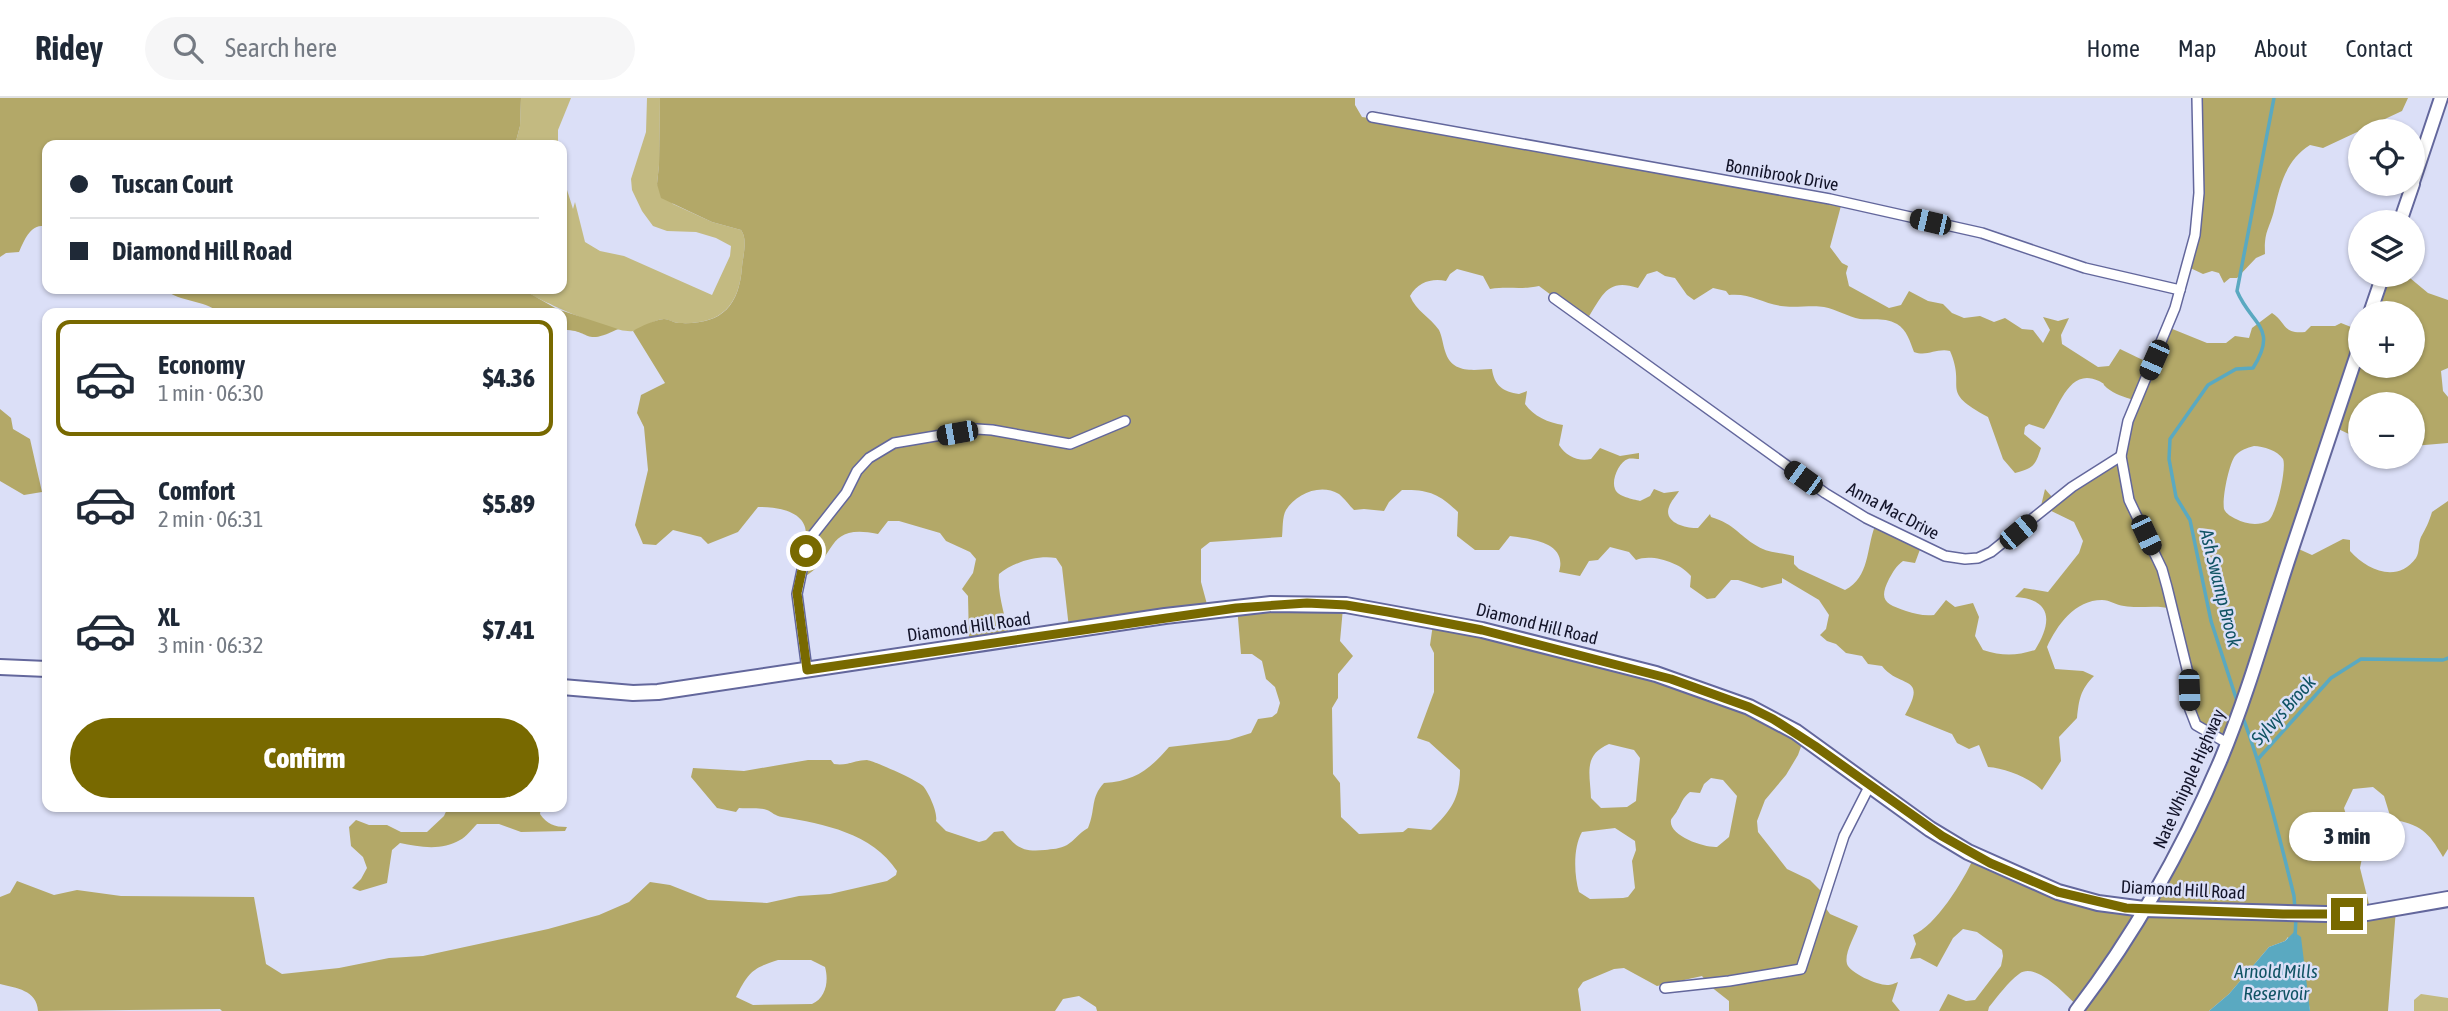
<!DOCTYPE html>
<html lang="en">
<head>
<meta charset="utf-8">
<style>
	:root { --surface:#fff; --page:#f6f6f7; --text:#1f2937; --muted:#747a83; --line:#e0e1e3; --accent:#786900 }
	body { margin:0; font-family:"Asap Condensed",sans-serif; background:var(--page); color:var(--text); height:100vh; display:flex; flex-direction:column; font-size:26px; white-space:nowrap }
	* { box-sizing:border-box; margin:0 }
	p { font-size:23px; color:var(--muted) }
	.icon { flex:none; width:38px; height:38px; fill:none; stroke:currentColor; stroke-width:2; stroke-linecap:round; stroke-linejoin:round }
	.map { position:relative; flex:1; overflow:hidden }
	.drawer { position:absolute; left:42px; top:210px; width:525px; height:504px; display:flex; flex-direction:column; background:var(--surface); border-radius:14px; box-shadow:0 2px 5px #0004 }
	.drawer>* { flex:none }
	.top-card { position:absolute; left:42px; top:42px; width:525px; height:154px; border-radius:14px; box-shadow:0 2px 5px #0004; display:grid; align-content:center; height:154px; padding:0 28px; background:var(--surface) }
	.tools { position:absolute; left:2348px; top:21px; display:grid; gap:14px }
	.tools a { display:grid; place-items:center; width:77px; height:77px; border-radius:50%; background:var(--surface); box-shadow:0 2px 5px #0004; font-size:35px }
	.end { position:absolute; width:32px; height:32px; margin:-16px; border:9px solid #786900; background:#fff; box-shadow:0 0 0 4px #fff }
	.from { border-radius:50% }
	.bubble { position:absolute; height:49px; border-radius:24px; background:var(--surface); box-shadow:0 2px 5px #0004; font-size:23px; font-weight:800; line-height:49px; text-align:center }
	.car { position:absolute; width:21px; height:42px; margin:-21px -10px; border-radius:9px; box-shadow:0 0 5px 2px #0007; background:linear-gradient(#222 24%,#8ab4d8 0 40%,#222 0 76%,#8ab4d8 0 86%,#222 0) }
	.top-card b { display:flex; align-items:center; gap:24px; height:66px; font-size:26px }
	.top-card b+b { border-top:2px solid var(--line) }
	.top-card i { width:18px; height:18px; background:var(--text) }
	ul { padding:12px 0 0; list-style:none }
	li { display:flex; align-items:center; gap:21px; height:116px; margin:0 14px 10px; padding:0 14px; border:4px solid transparent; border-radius:14px }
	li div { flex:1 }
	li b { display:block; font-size:26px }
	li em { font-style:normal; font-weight:800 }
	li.selected { border-color:var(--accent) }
	li>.icon { width:63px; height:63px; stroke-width:1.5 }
	.action { display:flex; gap:14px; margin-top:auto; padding:14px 28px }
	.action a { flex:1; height:80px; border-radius:42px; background:var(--accent); color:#fff; font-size:28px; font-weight:800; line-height:80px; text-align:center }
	header { display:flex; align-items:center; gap:42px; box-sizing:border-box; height:98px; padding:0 35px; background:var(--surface); border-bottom:2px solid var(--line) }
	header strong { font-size:33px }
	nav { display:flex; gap:38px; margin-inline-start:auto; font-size:24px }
	.search { width:490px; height:63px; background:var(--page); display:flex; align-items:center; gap:18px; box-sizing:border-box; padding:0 24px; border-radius:38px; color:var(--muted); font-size:26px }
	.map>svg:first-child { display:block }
</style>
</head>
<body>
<header>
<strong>Ridey</strong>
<div class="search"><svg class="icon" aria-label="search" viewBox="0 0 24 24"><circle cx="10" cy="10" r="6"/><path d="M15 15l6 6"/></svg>Search here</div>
<nav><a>Home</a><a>Map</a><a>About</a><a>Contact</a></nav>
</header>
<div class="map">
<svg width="2448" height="913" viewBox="0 0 2448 913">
	<rect width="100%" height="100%" fill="#dbdff7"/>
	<g fill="#c3ba81">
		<polygon points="521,0 571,0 558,32 558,47 515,47 520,28"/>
		<path d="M647 0H660L659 67 657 86 673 106 712 124 741 132C748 141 743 158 742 169 739 210 719 227 679 225 674 225 669 221 663 221 653 222 643 231 633 233 614 236 539 203 522 191H562V76L573 111 575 104 585 144 600 153 624 158 712 197 730 158 731 148 716 140 696 134 667 133 653 128 642 113 632 92 631 81 646 34Z"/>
		<polygon points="2421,896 2448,900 2448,913 2414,913 2414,902"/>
	</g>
	<g fill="#b3a868" fill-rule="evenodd">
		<path d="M0 0H521L520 28 515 47H47V128C30 126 25 141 19 154L6 155 0 159Z"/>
		<path d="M660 0H1355V7L1362 19 1447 31 1842 104 1830 149 1842 165 1848 168 1846 175 1849 188 1889 210 1901 207 1909 193 1928 203 1943 206 1952 215 1964 220 1980 218 1994 224 2005 220 2022 231 2033 232 2043 245 2050 232 2043 219 2058 223 2069 220 2061 237 2062 246 2098 269 2109 268 2120 251 2149 265 2165 228 2207 245H2226L2235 238 2249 240 2252 230 2272 215C2287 225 2282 236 2305 234L2311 228H2335L2341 225 2361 233V268H2413V215H2367L2380 177H2398L2410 180 2428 195 2448 202V270L2441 273 2443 293 2448 299V345L2413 348V306H2361V350L2357 348 2351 337 2332 328 2292 448 2312 457 2343 441 2350 442V453C2367 472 2397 486 2416 460 2420 454 2418 445 2421 439 2426 430 2429 424 2432 414L2448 403V751L2443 759C2428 733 2421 727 2391 721L2384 698 2373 689 2353 691 2344 710 2347 720 2356 733 2363 755 2360 770 2370 810 2396 811 2388 913H2310L2305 883 2288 839 2285 843 2269 849 2229 896 2209 913H2075L2078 908C2065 897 2036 863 2019 876 2008 884 1998 898 1989 909L1988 913H1939L1948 896 1966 903 1975 902 2001 868 2003 858 2002 852 1977 834 1963 831 1953 840 1937 869 1920 860 1910 861 1916 846 1913 837C1935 829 1964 782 1973 761L2142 812 2225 645 2196 625 2173 511C2154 506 2141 511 2124 508 2116 507 2110 502 2102 502 2075 502 2057 527 2047 549L2055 571 2083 573 2094 578C2080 592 2079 602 2077 620L2059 639 2061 663 2042 692C2030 680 2005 670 1988 669L1979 647 1969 651 1957 645 1952 636 1905 617C1928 576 1900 591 1882 568L1868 566 1862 558 1846 555 1836 546 1827 543 1820 537 1826 531 1829 517 1819 502 1782 480V485L1762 490 1738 482H1731L1715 500 1707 501 1690 489 1691 478C1681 465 1652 455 1636 462L1629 454 1610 449 1598 462 1589 463 1580 478 1559 474C1568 444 1531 441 1510 438L1499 452H1475L1457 438 1458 414C1440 396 1428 391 1402 392L1389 404 1384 413 1364 411 1354 412C1350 408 1344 400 1339 396 1320 385 1296 396 1286 412 1282 419 1283 431 1282 439L1210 444 1201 451V484L1208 510 1069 530 1062 469 1056 460C1037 457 1014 464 999 476 997 497 1006 519 1009 540L969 542 968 498 962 491 973 475 976 461 970 454 946 443 940 435 899 423H888L878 436C823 425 839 459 803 480L802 471 796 463C799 456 804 449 805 442 812 414 777 408 758 409L738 434 708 446 701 439 673 432 656 447 643 446 635 427 648 372 644 329 637 315 641 297 665 285 633 233C641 228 655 222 664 221 669 221 674 225 679 225 720 227 739 210 742 169 743 158 748 141 741 132L712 124 661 100 657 86 659 67ZM1457 171 1483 178 1490 191C1509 188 1520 192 1539 188L1586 223C1602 199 1606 179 1638 190L1647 176 1657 173 1665 178 1675 180 1687 197 1694 202 1713 190 1726 193 1729 197C1750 195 1762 205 1781 208 1793 210 1814 207 1824 209 1836 211 1848 219 1860 221 1873 222 1885 219 1897 226 1907 232 1910 244 1914 254 1927 259 1936 250 1950 253 1967 292 1938 292 1988 319L2003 361 2015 375C2034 370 2035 368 2041 350L2024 336 2025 329 2029 326 2044 331C2059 311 2068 268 2099 283 2108 288 2100 284 2107 290 2114 296 2125 299 2133 302L2115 359 2072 383 2052 399 2045 391 2041 408 2074 424 2083 443 2079 455 2048 494 2024 490 2015 499C2053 501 2052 525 2035 552 2016 558 2002 558 1983 552L1975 538 1979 519 1973 505 1955 509 1946 502 1934 517C1923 518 1916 516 1906 513 1886 506 1878 503 1889 481 1893 474 1896 468 1903 463L1915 465 1922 446 1875 428C1866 451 1870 479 1845 492L1799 471 1794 466V458C1781 454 1770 456 1757 448 1737 436 1736 427 1711 419L1710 416 1698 430C1687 431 1663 425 1669 409 1671 403 1676 398 1679 393L1664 395 1654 391 1650 398 1640 403C1633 401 1618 399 1615 391 1611 382 1619 364 1628 361 1630 360 1636 361 1639 361V355L1620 358 1600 350 1591 361C1578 364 1566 358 1559 347L1563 327C1549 325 1533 318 1525 306L1527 293 1519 296C1503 294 1494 287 1492 271 1472 272 1452 276 1445 253 1443 247 1442 238 1439 232 1430 219 1416 213 1410 198 1418 184 1432 180 1446 183L1450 176ZM2254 348C2263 348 2278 353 2283 361 2287 370 2276 418 2268 423 2258 428 2245 426 2236 421 2232 419 2226 416 2224 411 2222 400 2229 366 2235 358 2240 352 2247 350 2254 348Z"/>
		<path d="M2196 0H2408L2402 13 2323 50 2310 47C2286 62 2280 87 2274 113 2269 132 2264 133 2265 156L2256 160 2237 180H2230L2224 185 2219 175 2212 173 2203 176 2184 167 2197 109Z"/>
		<path d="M164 191H522L557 211 618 231C582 249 592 231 562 232V215H220C203 201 181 205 164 191Z"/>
		<polygon points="0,311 11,320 13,331 30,341 42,394 24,397 0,383"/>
		<path d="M1237 508 1343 510 1340 543 1353 558 1338 576V600L1332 610 1333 676 1340 685 1341 719 1359 736 1403 734 1408 730 1431 732C1451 713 1460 700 1460 672L1429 644 1417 640 1434 594V555L1430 547 1433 526 1583 560 1747 610 1803 643 1798 657 1786 677 1765 702 1757 723 1758 734 1787 771 1810 782 1824 796 1822 805 1830 816 1858 828C1855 838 1844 855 1847 866 1850 875 1877 887 1887 887 1892 887 1893 886 1898 884L1892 903 1900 913H1729V903L1710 888 1702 878 1657 888 1624 870 1614 871 1583 884 1578 891 1581 913H1097L1096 909 1079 898 1063 901 1055 913H222L220 911 38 913C37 892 16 890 0 886V799L10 795 17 783 54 797 77 792 121 798 254 799 266 866 282 876 339 870 389 860 423 858 548 831 599 817 629 804 650 784 670 787 708 802 767 805 799 798 830 796 887 783 896 777 897 773C872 735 824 726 782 719 775 718 772 714 767 712 759 709 748 711 739 710L736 714 717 710 691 679 693 670 744 673 808 662H831L834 666C848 668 855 662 867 662 874 663 917 682 923 688 929 695 938 715 936 723L946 733 979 744 986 742 994 734 1003 733C1017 750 1022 754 1045 752 1052 751 1060 751 1067 747 1075 742 1079 735 1088 730 1096 711 1090 700 1104 685 1135 683 1149 672 1169 649L1229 642 1251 635 1258 621 1272 619 1277 615 1280 605 1275 589 1266 581 1262 563 1252 556H1241ZM1609 646 1634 652 1640 660 1636 703 1627 709 1601 710 1591 700C1590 675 1583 657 1609 646ZM1711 680 1723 682 1737 698 1729 739 1717 749C1705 750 1668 738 1671 722 1671 721 1677 714 1677 713 1682 705 1682 700 1690 694L1700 695 1704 686ZM1615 730 1635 743 1636 752 1632 763 1635 790 1628 799 1623 800 1590 801 1579 794C1574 777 1573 749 1582 734ZM778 862H811L825 869C829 883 826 900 812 906L753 907 736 899C748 875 752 870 778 862Z"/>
		<path d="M448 709H541L540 716C547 726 554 729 567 729L565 733 521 734 499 726H477C472 731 466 739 460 742 442 753 419 749 400 745L392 752 387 785 360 793 352 790 361 781 367 770 363 759 351 748 349 729 356 722 369 727H387L401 734H427L444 718Z"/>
	</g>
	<polygon fill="#5aa9c1" points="2294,834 2301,839 2310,913 2209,913 2229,896 2269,849 2285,843"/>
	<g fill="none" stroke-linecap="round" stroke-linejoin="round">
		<g stroke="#5aa9c1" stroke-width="3.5">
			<path d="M2237 603 2211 523 2190 422 2176 399 2169 361 2170 341 2208 287 2236 271 2253 270C2279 229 2251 227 2237 193L2274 0"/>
			<path d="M2242 617C2264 676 2279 737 2294 798L2295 812"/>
			<polyline points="2258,661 2331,580 2361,561 2443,562 2448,560"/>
			<polyline points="2295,840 2296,819"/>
		</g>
		<g stroke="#63679c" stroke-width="12">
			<g id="street">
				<polyline points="2197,0 2199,95 2195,137 2175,210 2128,323 2121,358 2129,402 2162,471 2167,489 2188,575 2189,609 2196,627 2227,645"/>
				<polyline points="1372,19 1830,101 1982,135 2085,170 2180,192"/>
				<polyline points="1554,200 1825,395 1866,420 1945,458 1965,461 1978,460 1991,454 2072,389 2121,358"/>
				<polyline points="807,572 797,496 806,453 812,438 846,395 857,373 869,360 894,345 977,331 992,332 1070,346 1125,323"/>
				<polyline points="1665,890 1729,883 1801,871 1844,738 1870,687"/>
			</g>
		</g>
		<g stroke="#63679c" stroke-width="16">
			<g id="secondary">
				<polyline points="2413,84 2441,0"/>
				<polyline points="2400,124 2413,86"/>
				<polyline points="2370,215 2383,177"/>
				<path d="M2076 913C2135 836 2183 750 2221 661 2248 596 2267 527 2289 460 2313 388 2337 317 2361 244"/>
			</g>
		</g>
		<g stroke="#63679c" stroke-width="18">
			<g id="primary">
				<polyline points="0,569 47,571"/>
				<polyline points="562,589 633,595 658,594 1165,518 1271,506 1346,507 1482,532 1589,559 1656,576 1749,609 1796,634 1930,731 1968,754 2058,794 2098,805 2144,811 2326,816 2367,815 2448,801"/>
			</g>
		</g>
		<use href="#street" stroke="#fff" stroke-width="9"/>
		<use href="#secondary" stroke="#fff" stroke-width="12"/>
		<use href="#primary" stroke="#fff" stroke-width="14"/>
	</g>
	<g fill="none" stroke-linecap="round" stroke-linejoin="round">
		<polyline stroke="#786900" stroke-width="9" points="806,453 797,495 807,572 1236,510 1307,505 1346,507 1388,514 1482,532 1671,581 1749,609 1773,621 1815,648 1942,738 1990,765 2058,794 2126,810 2283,816 2347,816"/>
	</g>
	<g text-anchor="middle" stroke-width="5" stroke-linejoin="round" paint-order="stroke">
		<g font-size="18" fill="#131429" stroke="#dbdff7">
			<text transform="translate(1782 77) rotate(10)" y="6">Bonnibrook Drive</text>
			<text transform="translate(1893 413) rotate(28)" y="6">Anna Mac Drive</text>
			<text transform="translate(1537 526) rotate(14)" y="6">Diamond Hill Road</text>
			<text transform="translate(969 529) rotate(-8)" y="6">Diamond Hill Road</text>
			<text transform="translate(2189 681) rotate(-66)" y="6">Nate Whipple Highway</text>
			<text transform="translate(2183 792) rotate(3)" y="6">Diamond Hill Road</text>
		</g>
		<g font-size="19" font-style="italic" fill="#105364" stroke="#dbdff7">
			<text transform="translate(2221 490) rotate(76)" y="7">Ash Swamp Brook</text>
			<text transform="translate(2283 612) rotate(-48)" y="7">Sylvys Brook</text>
			<text x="2276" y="880">Arnold Mills<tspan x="2276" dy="22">Reservoir</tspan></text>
		</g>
	</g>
</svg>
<div class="tools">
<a><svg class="icon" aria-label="locate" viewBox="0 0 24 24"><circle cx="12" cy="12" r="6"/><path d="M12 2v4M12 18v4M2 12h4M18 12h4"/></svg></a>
<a><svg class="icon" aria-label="layers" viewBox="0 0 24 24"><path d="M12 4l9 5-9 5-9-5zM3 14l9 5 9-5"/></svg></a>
<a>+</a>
<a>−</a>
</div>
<i class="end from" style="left:806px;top:453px"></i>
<i class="end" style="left:2347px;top:816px"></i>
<div class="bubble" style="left:2289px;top:714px;width:116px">3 min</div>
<i class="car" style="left:1930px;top:124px;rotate:283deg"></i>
<i class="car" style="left:2154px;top:262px;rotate:204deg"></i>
<i class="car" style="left:957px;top:335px;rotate:260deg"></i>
<i class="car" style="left:1803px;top:380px;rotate:306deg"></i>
<i class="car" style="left:2018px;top:434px;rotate:50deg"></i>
<i class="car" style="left:2146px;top:437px;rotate:155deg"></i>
<i class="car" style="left:2189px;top:592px;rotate:178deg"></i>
<div class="top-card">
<b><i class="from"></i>Tuscan Court</b>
<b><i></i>Diamond Hill Road</b>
</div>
<section class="drawer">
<ul>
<li class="selected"><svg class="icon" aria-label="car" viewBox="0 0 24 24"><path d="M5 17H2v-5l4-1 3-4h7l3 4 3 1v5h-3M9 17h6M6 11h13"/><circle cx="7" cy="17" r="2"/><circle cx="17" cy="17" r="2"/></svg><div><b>Economy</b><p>1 min · 06:30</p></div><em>$4.36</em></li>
<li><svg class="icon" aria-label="car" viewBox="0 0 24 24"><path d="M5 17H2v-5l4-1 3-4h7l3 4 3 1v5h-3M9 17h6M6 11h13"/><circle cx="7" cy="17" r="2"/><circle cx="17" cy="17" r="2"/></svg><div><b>Comfort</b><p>2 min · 06:31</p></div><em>$5.89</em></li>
<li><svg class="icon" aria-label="car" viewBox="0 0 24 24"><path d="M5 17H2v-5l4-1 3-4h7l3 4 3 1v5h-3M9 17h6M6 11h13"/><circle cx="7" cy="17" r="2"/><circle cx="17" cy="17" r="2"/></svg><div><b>XL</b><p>3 min · 06:32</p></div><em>$7.41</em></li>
</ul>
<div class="action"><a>Confirm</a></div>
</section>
</div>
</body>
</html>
